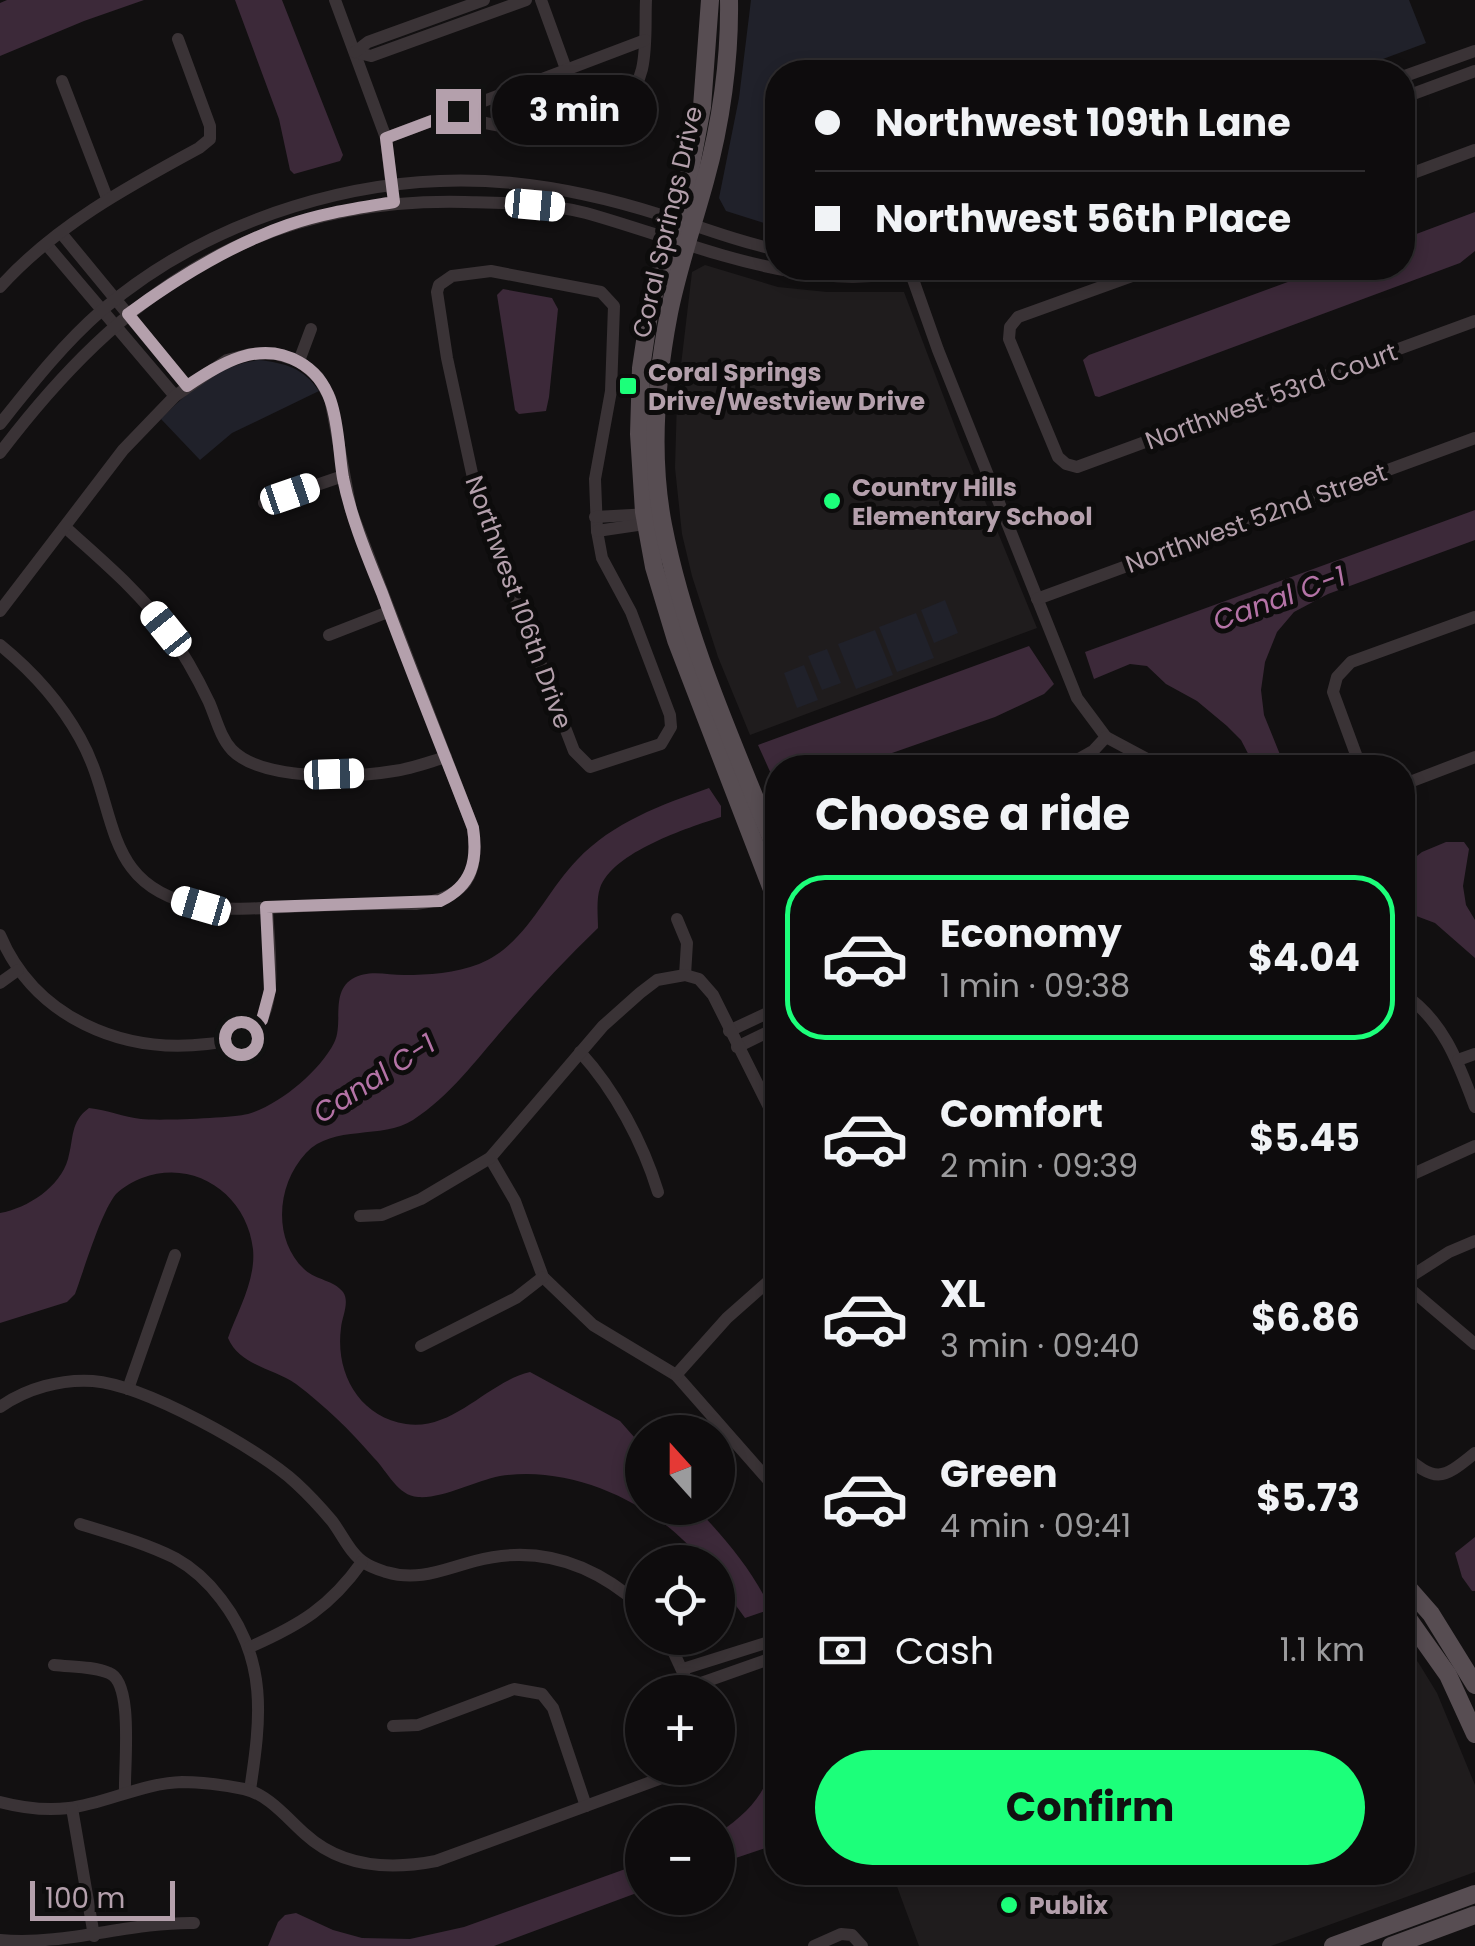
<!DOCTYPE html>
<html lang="en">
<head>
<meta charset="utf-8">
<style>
	:root { --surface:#0e0c0d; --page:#1c1a1b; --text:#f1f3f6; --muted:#9b9b9d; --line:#2e2c2e; --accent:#1cff7a }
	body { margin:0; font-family:Poppins,sans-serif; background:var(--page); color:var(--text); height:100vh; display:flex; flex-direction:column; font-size:38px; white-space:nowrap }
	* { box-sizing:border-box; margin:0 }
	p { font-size:32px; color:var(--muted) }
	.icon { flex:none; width:55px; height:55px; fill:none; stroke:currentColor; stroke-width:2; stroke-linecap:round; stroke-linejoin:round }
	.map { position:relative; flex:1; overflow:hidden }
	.side { position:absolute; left:765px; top:755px; width:650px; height:1130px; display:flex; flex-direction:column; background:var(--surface); border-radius:40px; box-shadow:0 5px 15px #0003,0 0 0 2px var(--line) }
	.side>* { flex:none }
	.top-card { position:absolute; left:765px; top:60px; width:650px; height:220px; border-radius:40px; box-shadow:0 5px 15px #0003,0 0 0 2px var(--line); display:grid; align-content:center; height:220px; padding:0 50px; background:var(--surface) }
	.needle { width:65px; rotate:339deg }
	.buttons { position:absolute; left:625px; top:1415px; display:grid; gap:20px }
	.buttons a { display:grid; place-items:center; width:110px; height:110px; border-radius:50%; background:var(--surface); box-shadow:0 5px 15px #0003,0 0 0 2px var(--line); font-size:50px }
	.scale { position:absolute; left:30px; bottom:25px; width:145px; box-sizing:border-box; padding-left:10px; border:5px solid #b4a0ac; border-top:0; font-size:28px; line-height:35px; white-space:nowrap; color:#b4a0ac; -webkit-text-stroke:8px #0d0c0c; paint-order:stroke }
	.end { position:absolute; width:45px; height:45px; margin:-22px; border:12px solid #b4a0ac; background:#111; box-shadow:0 0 0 5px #111 }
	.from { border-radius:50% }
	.bubble { position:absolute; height:70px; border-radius:35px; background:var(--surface); box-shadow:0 5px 15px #0003,0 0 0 2px var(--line); font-size:32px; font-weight:700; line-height:70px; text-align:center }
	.car { position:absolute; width:30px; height:60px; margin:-30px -15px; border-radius:12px; box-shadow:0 0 8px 2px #0007; background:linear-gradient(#fff 24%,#345 0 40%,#fff 0 76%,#345 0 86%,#fff 0) }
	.top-card b { display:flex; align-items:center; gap:35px; height:95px; font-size:38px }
	.top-card b+b { border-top:2px solid var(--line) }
	.top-card i { width:25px; height:25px; background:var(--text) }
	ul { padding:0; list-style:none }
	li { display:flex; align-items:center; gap:30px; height:165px; margin:0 20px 15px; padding:0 30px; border:5px solid transparent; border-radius:40px }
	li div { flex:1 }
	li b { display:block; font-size:38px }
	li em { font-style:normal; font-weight:700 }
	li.selected { border-color:var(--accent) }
	li>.icon { width:90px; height:90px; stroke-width:1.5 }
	h2 { padding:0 50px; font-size:45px; line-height:120px }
	.pay { display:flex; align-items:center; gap:25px; height:110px; padding:0 50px; font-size:38px }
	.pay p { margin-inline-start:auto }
	.cta { display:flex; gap:20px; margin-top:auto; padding:20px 50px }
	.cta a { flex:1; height:115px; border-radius:60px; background:var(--accent); color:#111; font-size:40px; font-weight:700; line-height:115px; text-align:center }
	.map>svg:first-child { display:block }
</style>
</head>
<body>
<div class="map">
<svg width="1475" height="1946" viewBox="0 0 1475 1946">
	<rect width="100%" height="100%" fill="#121011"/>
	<g fill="#1f1c1d">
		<polygon points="705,265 778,287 827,292 904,292 960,440 1037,628 750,735 718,657 692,576 682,534 675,468 677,399 692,272"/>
		<polygon points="1403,1649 1418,1662 1437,1693 1475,1785 1475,1872 1271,1946 919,1946 892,1873 1402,1872"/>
	</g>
	<g fill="#20212a">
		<polygon points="751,0 1409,0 1426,43 1348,72 778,72 777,227 726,211 719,198 739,98"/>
		<path d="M259 360C285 363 304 368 319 391L232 433 200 460 161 419C188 391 219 365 259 360Z"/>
		<polygon points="945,600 958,633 934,643 921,610"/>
		<polygon points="916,613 934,658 897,672 879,627"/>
		<polygon points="875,630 893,675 856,689 838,644"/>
		<polygon points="827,649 841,683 822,690 808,656"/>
		<polygon points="804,665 818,700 797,708 784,673"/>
	</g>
	<g fill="#3c2939">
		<polygon points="7,0 144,0 84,21 0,56 0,3"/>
		<polygon points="235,0 282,0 343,155 340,161 294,174 290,170 279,119"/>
		<polygon points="1475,212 1475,251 1460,263 1099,397 1095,396 1083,360 1089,355 1326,268 1402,268 1403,239"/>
		<polygon points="503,289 552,298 558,309 549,397 546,411 519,414 515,410 497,295"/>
		<polygon points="1475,510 1475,540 1328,594 1294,612 1277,632 1265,662 1261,690 1264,715 1285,767 1255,767 1241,740 1227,726 1197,701 1166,684 1147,666 1130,664 1094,679 1085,652"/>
		<polygon points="1029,646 1054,684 1044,694 995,717 852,767 778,768 777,787 758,745"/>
		<path d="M709 788 721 806V817C687 828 613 852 600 888 596 899 598 917 598 928 565 960 534 993 504 1028 476 1060 450 1096 413 1120 382 1140 333 1124 306 1153 277 1184 272 1238 304 1269 315 1280 334 1280 343 1292 350 1302 342 1317 341 1328 335 1373 359 1417 406 1424 454 1431 487 1382 530 1372L620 1421 642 1446V1508H696C727 1540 751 1569 771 1609L745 1618 718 1581V1562H703C659 1505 573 1464 500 1476 475 1481 442 1499 418 1497 398 1496 387 1471 374 1458 350 1430 325 1406 296 1384 273 1368 240 1366 228 1338 238 1310 256 1280 253 1249 247 1195 195 1158 142 1178 134 1181 123 1187 116 1194 101 1212 84 1270 75 1294L67 1302 0 1323V1213C28 1208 60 1187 68 1159 74 1138 70 1122 89 1108 107 1110 124 1117 141 1119 160 1121 231 1118 248 1114 279 1105 319 1072 334 1043 344 1024 330 993 352 979 368 969 387 975 404 975 428 975 456 973 479 964 526 945 544 894 577 860 613 822 661 805 709 788Z"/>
		<polygon points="1446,842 1464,842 1469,849 1463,886 1466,905 1475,920 1475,958 1435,923 1403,911 1403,867 1422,852"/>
		<polygon points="1475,1537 1475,1591 1472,1591 1462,1577 1455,1553"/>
		<path d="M777 1681V1844L718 1864V1833C779 1794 783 1749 768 1683Z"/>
		<polygon points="642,1863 642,1891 494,1946 268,1946 278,1922 285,1915 296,1913 333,1930 362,1938 410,1939 464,1927"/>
	</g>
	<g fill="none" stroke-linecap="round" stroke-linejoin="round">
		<g stroke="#3a3336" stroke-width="12">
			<polyline points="335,0 386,138 392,190"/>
			<polyline points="541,0 566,69"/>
			<polyline points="355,52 371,56 526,0"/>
			<polyline points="355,52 368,42 484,0"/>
			<polyline points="1402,77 1475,51"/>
			<polyline points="62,81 107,198"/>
			<polyline points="1402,98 1475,71"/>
			<path d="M458 111C480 126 504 126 531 129 577 134 629 120 642 69 647 47 645 22 646 0"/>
			<polyline points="386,138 645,40"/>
			<polyline points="1402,177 1475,150"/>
			<polyline points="61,233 187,386"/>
			<polyline points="46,244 175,396"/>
			<polyline points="909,268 938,350 1077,698 1106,737 1164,768"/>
			<polyline points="1154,268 1018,317 1010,327 1009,339 1058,457 1066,464 1077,467 1475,321"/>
			<polygon points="491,271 601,292 614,306 611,391 595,479 597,531 602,558 631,612 670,715 671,727 661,744 590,767 574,751 478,501 447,358 437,292 439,285 452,276"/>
			<path d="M0 287C55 226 127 187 199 148L210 139V126L178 39"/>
			<polyline points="299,361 311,329"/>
			<path d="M0 424C31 385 63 344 101 311 211 217 368 169 512 183 562 188 614 200 661 215 700 226 737 242 778 250"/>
			<path d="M0 453C122 292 256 197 465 202 505 203 547 203 586 213 697 244 807 298 925 268"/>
			<polyline points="264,503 343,476"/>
			<polyline points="595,517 650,514"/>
			<path d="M65 527C101 560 138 590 167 630 183 652 197 677 209 702 216 718 220 737 232 750 262 781 353 778 394 771 411 769 429 762 446 757"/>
			<polyline points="597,531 651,523"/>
			<polyline points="1037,599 1475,438"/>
			<path d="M0 611 123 450 175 396 227 360 250 354H276L299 361 318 377 330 398 351 510 473 828C480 877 465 898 416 904 372 903 329 905 285 907 258 908 229 911 201 906 99 887 120 809 80 738 60 702 32 671 0 645"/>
			<polyline points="329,635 388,612"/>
			<polyline points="1063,768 1093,751 1106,737"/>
			<polyline points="1361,768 1333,692 1337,677 1351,662 1475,617"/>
			<polyline points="1402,785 1475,757"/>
			<polyline points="677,919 687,943 685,975"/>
			<path d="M0 935C35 1018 122 1054 207 1044 227 1042 248 1038 261 1020 277 997 268 936 267 907"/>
			<polyline points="0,983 18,970"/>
			<path d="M1402 993C1443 1019 1459 1064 1475 1107"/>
			<polyline points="729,1031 778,1008"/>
			<polyline points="737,1047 778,1027"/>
			<path d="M580 1052C615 1090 643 1143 658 1192"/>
			<polyline points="1458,1060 1475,1054"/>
			<polyline points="490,1158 515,1201 543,1277 593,1325 676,1375 778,1491"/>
			<polyline points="1402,1179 1475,1146"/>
			<polyline points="360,1216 382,1215 421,1199 490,1158 603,1026 640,993 657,980 685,975 699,979 713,995 778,1125"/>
			<polyline points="1402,1282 1475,1344"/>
			<polyline points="1402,1282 1449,1252 1475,1241"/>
			<polyline points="421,1346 516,1298 543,1277"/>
			<polyline points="676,1375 727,1318 778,1273"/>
			<polyline points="128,1389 175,1255"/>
			<path d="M0 1407C27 1388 61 1379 93 1381 144 1385 258 1448 296 1483 308 1494 321 1508 332 1521 342 1534 351 1555 365 1563 370 1567 380 1570 386 1572 419 1582 444 1569 475 1561 538 1544 594 1564 642 1607"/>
			<path d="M1402 1454C1436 1482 1441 1481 1475 1453"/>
			<path d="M80 1524C112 1534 145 1543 175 1558 193 1568 209 1583 221 1599 268 1660 261 1718 250 1790"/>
			<polyline points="667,1638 692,1692"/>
			<path d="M250 1647C300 1625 330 1607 362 1562"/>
			<path d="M54 1665C71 1667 93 1666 109 1673 134 1682 124 1766 125 1792"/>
			<polyline points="683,1669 778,1639"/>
			<polyline points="690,1687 778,1656"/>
			<polyline points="393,1726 418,1725 514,1689 542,1694 553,1708 586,1806"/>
			<path d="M0 1802C23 1808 45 1811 69 1808 107 1803 143 1783 182 1782 202 1782 224 1785 244 1789 268 1794 287 1818 305 1834 342 1868 390 1870 436 1861L689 1768"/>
			<polyline points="72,1808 94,1936"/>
			<path d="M0 1940C66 1946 128 1922 194 1923"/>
			<polyline points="814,1946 841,1934 852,1935 862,1946"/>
		</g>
		<g stroke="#574d52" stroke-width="18">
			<polyline points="710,0 702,107 689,176 650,308 641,368 639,434 644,512 654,567 676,640 778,905"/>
			<path d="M729 0C730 59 721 124 705 181 693 225 678 268 669 313 656 380 650 457 663 525 685 639 735 747 778 855"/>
			<polyline points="1402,1581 1431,1614 1475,1685"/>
			<polyline points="1402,1610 1448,1675 1475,1734"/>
			<polyline points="1333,1946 1475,1894"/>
			<polyline points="1391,1946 1475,1915"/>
		</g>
	</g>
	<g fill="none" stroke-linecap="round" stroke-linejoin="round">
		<path stroke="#b4a0ac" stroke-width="12" d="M241 1038 262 1020 270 990 266 907 440 901C472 886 478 861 473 828 443 750 411 672 382 593 367 556 351 518 343 478 336 437 341 385 299 362 259 339 220 364 187 386L128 314C177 278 230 245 288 225 322 213 358 208 394 202L386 138 458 111"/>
	</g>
	<g fill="#1cff7a" stroke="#0d0c0c" stroke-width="4">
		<rect x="618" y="376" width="20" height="20" rx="5"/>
		<circle cx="832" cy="501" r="10"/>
		<circle cx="1009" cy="1905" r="10"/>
	</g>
	<g text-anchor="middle" stroke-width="10" stroke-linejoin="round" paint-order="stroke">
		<g font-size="25" fill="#b4a0ac" stroke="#0d0c0c">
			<text transform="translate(667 222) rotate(-77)" y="9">Coral Springs Drive</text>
			<text transform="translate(1271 396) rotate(-20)" y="9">Northwest 53rd Court</text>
			<text transform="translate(1256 518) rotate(-20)" y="9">Northwest 52nd Street</text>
			<text transform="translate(519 602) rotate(70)" y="9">Northwest 106th Drive</text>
		</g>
		<g font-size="25" font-weight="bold" fill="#b4a0ac" stroke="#0d0c0c" text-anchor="start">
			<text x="648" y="381">Coral Springs<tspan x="648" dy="29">Drive/Westview Drive</tspan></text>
			<text x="852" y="496">Country Hills<tspan x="852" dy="29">Elementary School</tspan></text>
			<text x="1029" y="1914">Publix</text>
		</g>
		<g font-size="28" font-style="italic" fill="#b473a6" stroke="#0d0c0c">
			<text transform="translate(1279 598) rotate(-20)" y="10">Canal C-1</text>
			<text transform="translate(374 1078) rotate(-33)" y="10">Canal C-1</text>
		</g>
	</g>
</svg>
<div class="buttons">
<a><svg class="needle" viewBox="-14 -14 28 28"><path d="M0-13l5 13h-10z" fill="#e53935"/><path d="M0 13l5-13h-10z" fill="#9b9b9d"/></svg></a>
<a><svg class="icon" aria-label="locate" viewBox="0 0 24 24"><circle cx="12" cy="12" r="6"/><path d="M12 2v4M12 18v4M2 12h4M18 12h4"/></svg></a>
<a>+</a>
<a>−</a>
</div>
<div class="scale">100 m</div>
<i class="end from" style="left:241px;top:1038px"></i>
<i class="end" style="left:458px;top:111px"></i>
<div class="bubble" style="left:492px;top:75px;width:165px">3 min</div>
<i class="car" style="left:535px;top:205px;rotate:95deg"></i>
<i class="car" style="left:290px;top:494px;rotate:71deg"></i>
<i class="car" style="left:166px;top:629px;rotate:321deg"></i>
<i class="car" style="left:334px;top:774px;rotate:88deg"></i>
<i class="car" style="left:201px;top:906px;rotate:286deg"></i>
<div class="top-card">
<b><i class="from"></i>Northwest 109th Lane</b>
<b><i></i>Northwest 56th Place</b>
</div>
<section class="side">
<h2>Choose a ride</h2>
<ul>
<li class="selected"><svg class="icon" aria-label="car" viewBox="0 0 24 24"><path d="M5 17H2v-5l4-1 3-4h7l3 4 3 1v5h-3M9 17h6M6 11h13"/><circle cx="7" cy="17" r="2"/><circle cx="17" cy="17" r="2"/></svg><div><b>Economy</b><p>1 min · 09:38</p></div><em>$4.04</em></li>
<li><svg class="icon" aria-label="car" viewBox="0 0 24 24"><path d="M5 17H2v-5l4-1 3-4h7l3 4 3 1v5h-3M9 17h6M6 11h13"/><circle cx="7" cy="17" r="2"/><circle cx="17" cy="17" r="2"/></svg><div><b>Comfort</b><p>2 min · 09:39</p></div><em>$5.45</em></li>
<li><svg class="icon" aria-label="car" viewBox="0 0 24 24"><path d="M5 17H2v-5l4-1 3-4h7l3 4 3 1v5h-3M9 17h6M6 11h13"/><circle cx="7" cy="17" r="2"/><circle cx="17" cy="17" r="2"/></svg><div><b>XL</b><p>3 min · 09:40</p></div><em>$6.86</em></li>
<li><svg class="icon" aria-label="car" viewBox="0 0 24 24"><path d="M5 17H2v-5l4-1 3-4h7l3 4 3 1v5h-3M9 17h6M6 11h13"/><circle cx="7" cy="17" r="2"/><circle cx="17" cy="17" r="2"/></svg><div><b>Green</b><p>4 min · 09:41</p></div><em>$5.73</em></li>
</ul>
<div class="pay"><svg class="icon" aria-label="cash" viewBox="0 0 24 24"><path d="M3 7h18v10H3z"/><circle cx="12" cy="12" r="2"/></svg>Cash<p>1.1 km</p></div>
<div class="cta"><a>Confirm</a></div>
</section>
</div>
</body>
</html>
